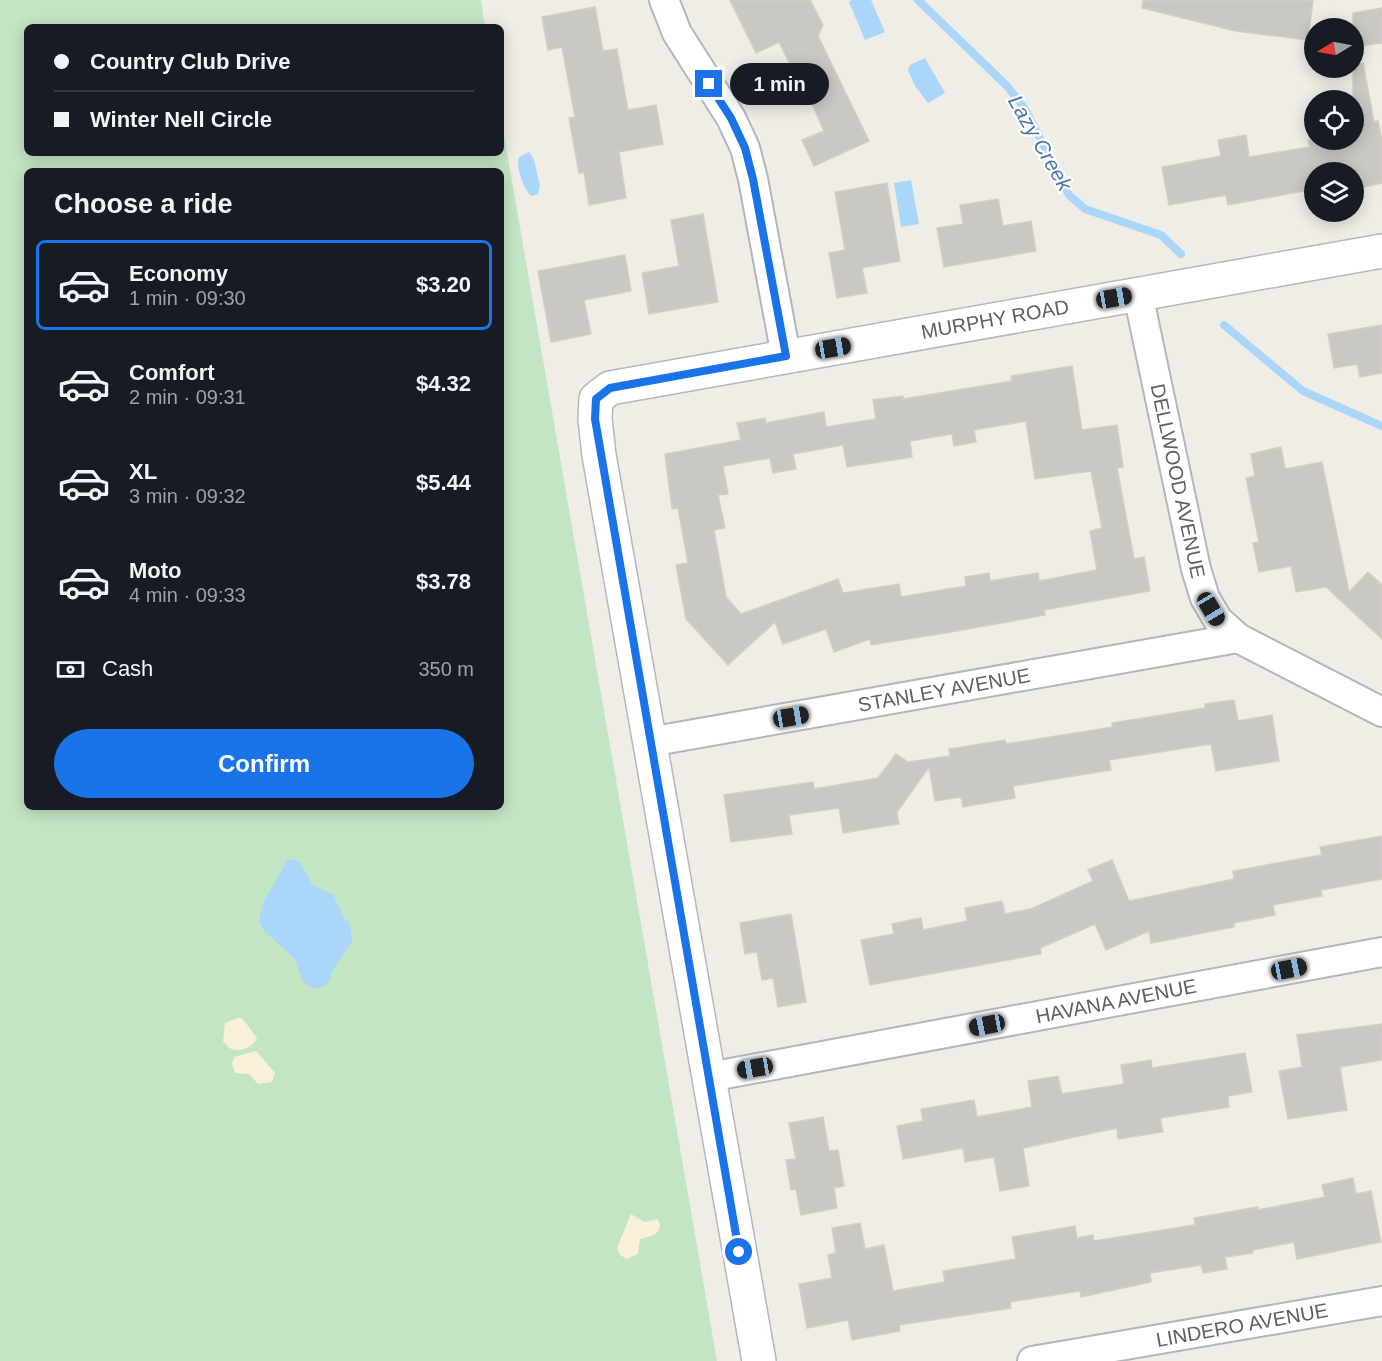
<!DOCTYPE html>
<html lang="en">
<head>
<meta charset="utf-8">
<style>
	:root { --surface:#171b24; --page:#20242c; --text:#f1f3f6; --muted:#9ea1a6; --line:#363941; --accent:#1a73e8 }
	body { margin:0; font-family:Helvetica,sans-serif; background:var(--page); color:var(--text); height:100vh; display:flex; flex-direction:column; font-size:22px; white-space:nowrap }
	* { box-sizing:border-box; margin:0 }
	p { font-size:20px; color:var(--muted) }
	.icon { flex:none; width:33px; height:33px; fill:none; stroke:currentColor; stroke-width:2; stroke-linecap:round; stroke-linejoin:round }
	.map { position:relative; flex:1; overflow:hidden }
	.panel { position:absolute; left:24px; top:168px; width:480px; height:642px; display:flex; flex-direction:column; background:var(--surface); border-radius:9px; box-shadow:0 3px 15px #0003 }
	.panel>* { flex:none }
	.banner { position:absolute; left:24px; top:24px; width:480px; height:132px; border-radius:9px; box-shadow:0 3px 15px #0003; display:grid; align-content:center; height:132px; padding:0 30px; background:var(--surface) }
	.needle { width:39px; rotate:260deg }
	.buttons { position:absolute; left:1304px; top:18px; display:grid; gap:12px }
	.buttons a { display:grid; place-items:center; width:60px; height:60px; border-radius:50%; background:var(--surface); box-shadow:0 3px 15px #0003; font-size:30px }
	.end { position:absolute; width:27px; height:27px; margin:-14px; border:8px solid #1a73e8; background:#fff; box-shadow:0 0 0 3px #fff }
	.from { border-radius:50% }
	.bubble { position:absolute; height:42px; border-radius:21px; background:var(--surface); box-shadow:0 3px 15px #0003; font-size:20px; font-weight:700; line-height:42px; text-align:center }
	.car { position:absolute; width:18px; height:36px; margin:-18px -9px; border-radius:8px; box-shadow:0 0 4px 2px #0007; background:linear-gradient(#222 24%,#8ab4d8 0 40%,#222 0 76%,#8ab4d8 0 86%,#222 0) }
	.banner b { display:flex; align-items:center; gap:21px; height:57px; font-size:22px }
	.banner b+b { border-top:2px solid var(--line) }
	.banner i { width:15px; height:15px; background:var(--text) }
	ul { padding:0; list-style:none }
	li { display:flex; align-items:center; gap:18px; height:90px; margin:0 12px 9px; padding:0 18px; border:3px solid transparent; border-radius:9px }
	li div { flex:1 }
	li b { display:block; font-size:22px }
	li em { font-style:normal; font-weight:700 }
	li.active { border-color:var(--accent) }
	li>.icon { width:54px; height:54px; stroke-width:1.5 }
	h2 { padding:0 30px; font-size:27px; line-height:72px }
	.pay { display:flex; align-items:center; gap:15px; height:66px; padding:0 30px; font-size:22px }
	.pay p { margin-inline-start:auto }
	.primary-button { display:flex; gap:12px; margin-top:auto; padding:12px 30px }
	.primary-button a { flex:1; height:69px; border-radius:36px; background:var(--accent); color:#fff; font-size:24px; font-weight:700; line-height:69px; text-align:center }
	.map>svg:first-child { display:block }
</style>
</head>
<body>
<div class="map">
<svg width="1382" height="1361" viewBox="0 0 1382 1361">
	<rect width="100%" height="100%" fill="#efede6"/>
	<path fill="#c4e5c4" fill-rule="evenodd" d="M0 0H481L485 27H27V153H501V118L717 1361H0ZM27 171H501V807H27Z"/>
	<g fill="#f9f1d7">
		<path d="M238 1018H242L257 1038C253 1048 240 1053 229 1048L223 1041 225 1023Z"/>
		<polygon points="256,1051 275,1073 272,1082 258,1084 249,1074 235,1073 232,1064 234,1057"/>
		<path d="M631 1214 644 1222 658 1219C665 1233 651 1237 640 1239L638 1254 627 1259 620 1255 617 1248Z"/>
	</g>
	<g fill="#aad6fa">
		<polygon points="852,0 871,0 885,32 865,40 849,2"/>
		<polygon points="925,58 945,93 928,103 915,86 908,70 910,65"/>
		<path d="M529 152C536 158 536 174 540 185L538 194 532 196C524 192 515 165 519 157Z"/>
		<polygon points="911,180 919,224 901,227 894,183"/>
		<polygon points="291,859 301,863 313,886 333,894 344,918 350,923 352,942 332,971 329,982 325,986 315,989 303,982 294,958 263,930 259,920 264,901 287,861"/>
	</g>
	<g fill="none" stroke-linecap="round" stroke-linejoin="round">
		<g stroke="#aad6fa" stroke-width="8">
			<polyline points="918,0 1007,86 1025,109 1069,195 1085,209 1161,235 1181,254"/>
			<polyline points="1224,325 1303,391 1382,426"/>
		</g>
	</g>
	<g fill="#cac8c2" stroke="#d3cfc4" stroke-width="1.5" fill-rule="evenodd">
		<polygon points="730,0 810,0 823,25 818,36 869,141 814,166 802,140 824,131 801,79 798,80 779,42 756,53"/>
		<polygon points="1143,0 1313,0 1308,40 1236,31 1142,8"/>
		<polygon points="595,7 603,51 617,49 628,110 656,105 663,144 619,152 626,198 589,205 584,172 579,173 569,118 575,117 562,47 548,50 542,17"/>
		<polygon points="1382,8 1382,43 1353,47 1353,13"/>
		<polygon points="1363,63 1374,122 1378,121 1382,141 1382,183 1359,188 1357,172 1314,172 1314,189 1228,205 1226,195 1169,205 1162,167 1221,156 1218,140 1246,135 1249,157 1310,147 1308,140 1353,140 1353,64"/>
		<polygon points="887,183 900,261 862,268 867,293 837,298 829,253 845,250 835,192"/>
		<polygon points="998,199 1003,226 1031,221 1036,251 944,267 937,228 963,224 960,205"/>
		<polygon points="703,214 718,302 649,314 642,273 679,266 671,220"/>
		<polygon points="625,255 631,291 584,300 591,334 551,342 538,271"/>
		<polygon points="1382,325 1382,373 1360,377 1357,364 1334,368 1328,334"/>
		<path d="M1072 366 1082 430 1117 425 1123 467 1117 468 1134 559 1144 557 1150 591 1044 610 1045 615 957 631 871 645 870 639 834 652 826 629 783 644 775 622 728 665 686 619 676 565 688 563 678 508 672 509 665 454 741 440 737 423 765 418 766 423 824 412 826 427 876 419 873 400 903 396V399L1012 381 1011 376ZM1026 421 1035 479 1091 471 1102 528 1090 531 1097 570 1039 581 1038 573 990 581 989 573 965 577 966 586 901 597 899 584 843 593 838 579 741 614 726 597 714 530 725 528 718 495 728 494 723 466 770 458 773 473 796 469 793 454 843 445 847 467 912 457 910 441 952 434 954 446 976 442 974 430Z"/>
		<polygon points="1281,447 1285,469 1322,462 1349,592 1368,572 1382,585 1382,639 1326,587 1296,592 1291,566 1259,572 1253,543 1259,542 1246,478 1255,476 1251,454"/>
		<polygon points="1234,700 1238,721 1272,715 1279,761 1216,771 1211,744 1109,760 1111,770 1013,786 1015,798 963,807 961,797 935,801 929,767 897,812 899,824 843,833 839,808 789,815 792,834 731,842 724,795 813,782 814,789 878,778 896,754 908,762 950,756 949,749 1005,740 1006,744 1113,727 1112,723 1205,708 1205,704"/>
		<polygon points="1382,836 1382,879 1321,890 1322,896 1273,905 1275,915 1234,923 1234,927 1151,943 1149,931 1106,950 1095,924 1040,948 1041,954 870,985 861,940 894,934 892,924 921,918 923,930 967,921 965,908 1002,901 1005,914 1031,909 1093,881 1088,870 1112,860 1129,901 1234,879 1233,871 1322,855 1320,847"/>
		<polygon points="791,914 806,1002 778,1007 773,978 762,980 757,952 745,954 740,923"/>
		<polygon points="1382,1024 1382,1060 1340,1067 1347,1110 1288,1119 1279,1071 1302,1067 1297,1035"/>
		<polygon points="1245,1053 1252,1092 1228,1096 1229,1107 1160,1118 1163,1132 1118,1139 1117,1128 1023,1148 1029,1186 1000,1191 994,1157 965,1162 963,1148 903,1159 897,1126 923,1121 921,1109 974,1100 977,1117 1032,1107 1028,1081 1058,1076 1062,1094 1124,1084 1121,1065 1151,1060 1152,1068"/>
		<polygon points="823,1117 829,1151 838,1150 844,1186 834,1188 837,1208 801,1215 796,1189 791,1190 786,1160 796,1159 789,1123"/>
		<polygon points="1353,1178 1356,1194 1371,1191 1381,1242 1297,1259 1294,1242 1253,1250 1253,1253 1225,1257 1227,1269 1203,1273 1201,1265 1150,1273 1151,1282 1081,1297 1080,1291 1010,1302 1011,1308 899,1325 900,1331 852,1340 848,1320 807,1328 799,1284 832,1278 828,1255 836,1253 832,1228 860,1223 865,1249 884,1245 893,1291 945,1282 943,1271 1016,1259 1012,1237 1075,1226 1077,1238 1093,1235 1094,1241 1195,1225 1194,1218 1258,1207 1258,1210 1325,1197 1322,1185"/>
	</g>
	<g fill="none" stroke-linecap="round" stroke-linejoin="round">
		<g stroke="#b3b6ba" stroke-width="32">
			<g id="street">
				<polyline points="664,0 677,33 731,118 745,148 753,179 786,356"/>
				<polyline points="1138,294 1196,569 1205,598 1218,620 1238,638 1382,712"/>
				<polyline points="649,742 1238,638"/>
				<polyline points="709,1077 1382,952"/>
				<polyline points="1032,1361 1382,1301"/>
			</g>
		</g>
		<g stroke="#b4b8bc" stroke-width="36">
			<polyline id="secondary" points="759,1361 599,455 595,419 596,399 610,388 1382,251"/>
		</g>
		<use href="#street" stroke="#fff" stroke-width="28"/>
		<use href="#secondary" stroke="#fff" stroke-width="33"/>
	</g>
	<g fill="none" stroke-linecap="round" stroke-linejoin="round">
		<polyline stroke="#1a73e8" stroke-width="8" points="709,84 731,118 745,148 753,179 786,356 610,388 596,399 595,419 739,1252"/>
	</g>
	<g text-anchor="middle" stroke-width="4.5" stroke-linejoin="round" paint-order="stroke">
		<g font-size="20" fill="#5d6165" stroke="#fff">
			<text transform="translate(995 319) rotate(-10)" y="7">MURPHY ROAD</text>
			<text transform="translate(1178 481) rotate(78)" y="7">DELLWOOD AVENUE</text>
			<text transform="translate(944 690) rotate(-10)" y="7">STANLEY AVENUE</text>
			<text transform="translate(1116 1001) rotate(-11)" y="7">HAVANA AVENUE</text>
			<text transform="translate(1242 1325) rotate(-10)" y="7">LINDERO AVENUE</text>
		</g>
		<g font-size="21" font-style="italic" fill="#4777ac" stroke="#fff">
			<text transform="translate(1040 143) rotate(60)" y="7">Lazy Creek</text>
		</g>
	</g>
</svg>
<div class="buttons">
<a><svg class="needle" viewBox="-14 -14 28 28"><path d="M0-13l5 13h-10z" fill="#e53935"/><path d="M0 13l5-13h-10z" fill="#9ea1a6"/></svg></a>
<a><svg class="icon" aria-label="locate" viewBox="0 0 24 24"><circle cx="12" cy="12" r="6"/><path d="M12 2v4M12 18v4M2 12h4M18 12h4"/></svg></a>
<a><svg class="icon" aria-label="layers" viewBox="0 0 24 24"><path d="M12 4l9 5-9 5-9-5zM3 14l9 5 9-5"/></svg></a>
</div>
<i class="end from" style="left:739px;top:1252px"></i>
<i class="end" style="left:709px;top:84px"></i>
<div class="bubble" style="left:730px;top:63px;width:99px">1 min</div>
<i class="car" style="left:1114px;top:298px;rotate:80deg"></i>
<i class="car" style="left:833px;top:348px;rotate:80deg"></i>
<i class="car" style="left:1211px;top:609px;rotate:149deg"></i>
<i class="car" style="left:791px;top:717px;rotate:80deg"></i>
<i class="car" style="left:1289px;top:969px;rotate:79deg"></i>
<i class="car" style="left:987px;top:1025px;rotate:259deg"></i>
<i class="car" style="left:755px;top:1068px;rotate:260deg"></i>
<div class="banner">
<b><i class="from"></i>Country Club Drive</b>
<b><i></i>Winter Nell Circle</b>
</div>
<section class="panel">
<h2>Choose a ride</h2>
<ul>
<li class="active"><svg class="icon" aria-label="car" viewBox="0 0 24 24"><path d="M5 17H2v-5l4-1 3-4h7l3 4 3 1v5h-3M9 17h6M6 11h13"/><circle cx="7" cy="17" r="2"/><circle cx="17" cy="17" r="2"/></svg><div><b>Economy</b><p>1 min · 09:30</p></div><em>$3.20</em></li>
<li><svg class="icon" aria-label="car" viewBox="0 0 24 24"><path d="M5 17H2v-5l4-1 3-4h7l3 4 3 1v5h-3M9 17h6M6 11h13"/><circle cx="7" cy="17" r="2"/><circle cx="17" cy="17" r="2"/></svg><div><b>Comfort</b><p>2 min · 09:31</p></div><em>$4.32</em></li>
<li><svg class="icon" aria-label="car" viewBox="0 0 24 24"><path d="M5 17H2v-5l4-1 3-4h7l3 4 3 1v5h-3M9 17h6M6 11h13"/><circle cx="7" cy="17" r="2"/><circle cx="17" cy="17" r="2"/></svg><div><b>XL</b><p>3 min · 09:32</p></div><em>$5.44</em></li>
<li><svg class="icon" aria-label="car" viewBox="0 0 24 24"><path d="M5 17H2v-5l4-1 3-4h7l3 4 3 1v5h-3M9 17h6M6 11h13"/><circle cx="7" cy="17" r="2"/><circle cx="17" cy="17" r="2"/></svg><div><b>Moto</b><p>4 min · 09:33</p></div><em>$3.78</em></li>
</ul>
<div class="pay"><svg class="icon" aria-label="cash" viewBox="0 0 24 24"><path d="M3 7h18v10H3z"/><circle cx="12" cy="12" r="2"/></svg>Cash<p>350 m</p></div>
<div class="primary-button"><a>Confirm</a></div>
</section>
</div>
</body>
</html>
